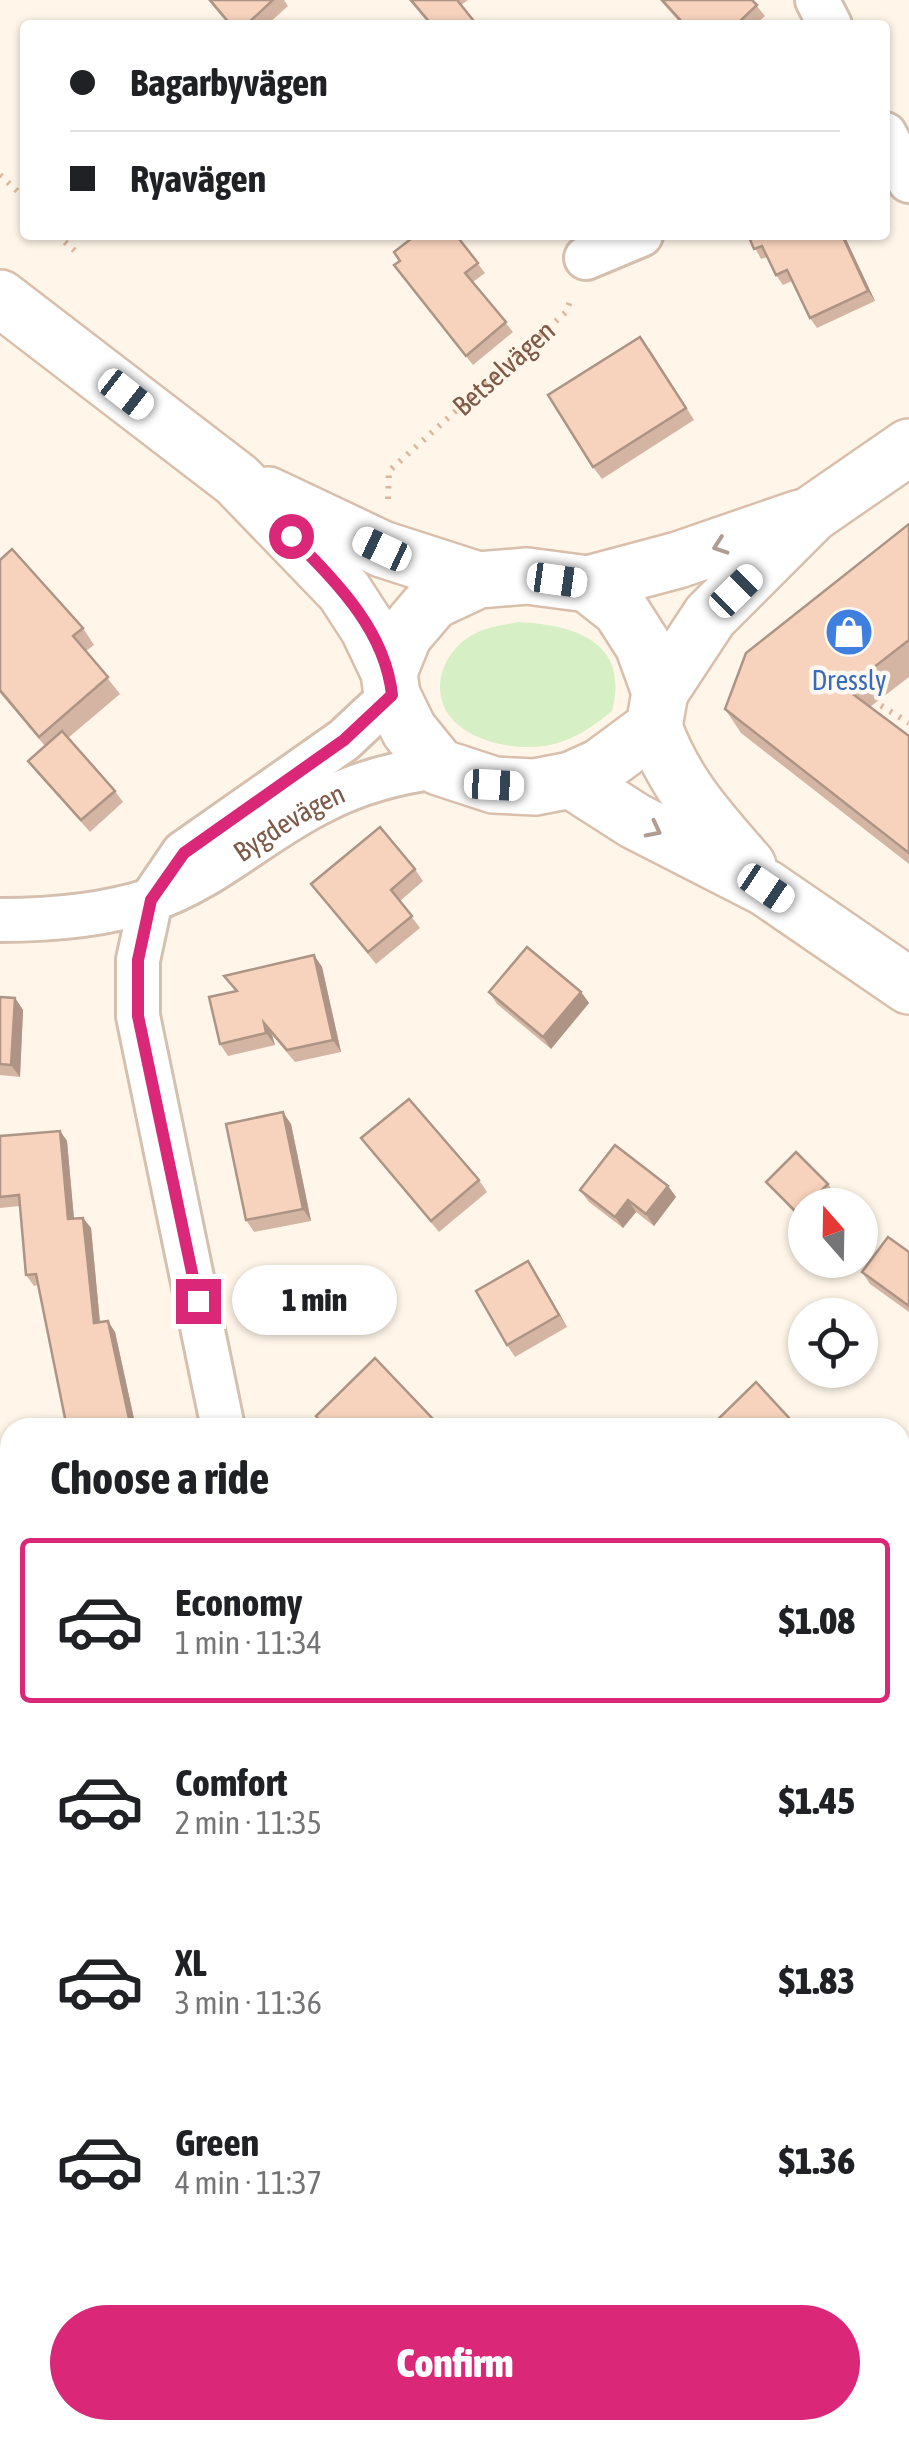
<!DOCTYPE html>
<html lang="en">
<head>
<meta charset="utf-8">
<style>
	:root { --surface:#fff; --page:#f6f6f6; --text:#202124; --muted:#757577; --line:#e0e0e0; --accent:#db2777 }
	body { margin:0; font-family:"Asap Condensed",sans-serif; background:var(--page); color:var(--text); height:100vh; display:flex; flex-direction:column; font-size:38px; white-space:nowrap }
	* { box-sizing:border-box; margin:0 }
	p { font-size:32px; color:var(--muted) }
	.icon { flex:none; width:55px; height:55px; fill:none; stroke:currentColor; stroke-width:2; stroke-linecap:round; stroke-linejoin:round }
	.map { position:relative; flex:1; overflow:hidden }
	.panel { position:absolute; left:0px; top:1418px; width:910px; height:1022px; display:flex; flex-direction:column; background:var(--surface); border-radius:30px 30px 0 0; box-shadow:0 2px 8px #0004 }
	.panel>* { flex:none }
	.hud { position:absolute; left:20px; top:20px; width:870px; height:220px; border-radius:10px; box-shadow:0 2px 8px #0004; display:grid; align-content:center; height:220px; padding:0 50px; background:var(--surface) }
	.needle { width:65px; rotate:340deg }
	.tools { position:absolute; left:788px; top:1188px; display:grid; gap:20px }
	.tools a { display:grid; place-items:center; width:90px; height:90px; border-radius:50%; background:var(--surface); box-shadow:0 2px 8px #0004; font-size:50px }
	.end { position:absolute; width:45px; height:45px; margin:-22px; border:12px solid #db2777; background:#fff; box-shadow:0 0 0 5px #fff }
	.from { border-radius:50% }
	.bubble { position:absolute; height:70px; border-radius:35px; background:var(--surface); box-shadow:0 2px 8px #0004; font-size:32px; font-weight:800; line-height:70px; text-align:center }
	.car { position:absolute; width:30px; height:60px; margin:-30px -15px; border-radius:12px; box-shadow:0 0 8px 2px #0007; background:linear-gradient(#fff 24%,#345 0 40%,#fff 0 76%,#345 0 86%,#fff 0) }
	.hud b { display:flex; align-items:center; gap:35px; height:95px; font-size:38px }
	.hud b+b { border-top:2px solid var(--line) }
	.hud i { width:25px; height:25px; background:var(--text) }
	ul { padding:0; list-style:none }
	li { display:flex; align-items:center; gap:30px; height:165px; margin:0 20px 15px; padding:0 30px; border:5px solid transparent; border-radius:10px }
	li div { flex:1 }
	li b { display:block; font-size:38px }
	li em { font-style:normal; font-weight:800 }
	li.selected { border-color:var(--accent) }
	li>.icon { width:90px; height:90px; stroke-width:1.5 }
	h2 { padding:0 50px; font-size:45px; line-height:120px }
	.primary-button { display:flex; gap:20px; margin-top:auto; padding:20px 50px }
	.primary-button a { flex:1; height:115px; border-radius:60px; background:var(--accent); color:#fff; font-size:40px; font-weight:800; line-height:115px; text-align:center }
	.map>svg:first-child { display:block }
</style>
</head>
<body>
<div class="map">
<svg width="909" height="2438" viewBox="0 0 909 2438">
	<rect width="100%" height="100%" fill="#fff6e9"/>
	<path fill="#d7efc4" d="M518 622C576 625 630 642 612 711 593 727 569 743 544 746 516 750 479 743 457 724 426 697 441 651 474 634 486 627 504 625 518 622Z"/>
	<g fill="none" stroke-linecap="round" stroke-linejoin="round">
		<g stroke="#d5bfaf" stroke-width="48">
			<g id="street">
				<polyline points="817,0 830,25"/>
				<polyline points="885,134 909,181"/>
				<polyline points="586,258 641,235"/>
				<path id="s2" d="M0 920C51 920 102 916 151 900 214 879 263 830 323 801 360 782 398 772 439 767"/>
				<polyline points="223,1428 138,1016 138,960 151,900 183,853 344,740 392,695"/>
				<polyline points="900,1497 909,1487"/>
				<polyline points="0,1915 10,1921"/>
				<polyline points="900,2060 909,2068"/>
				<polyline points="238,2438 239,2430"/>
				<polyline points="882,2438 896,2430"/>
			</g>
		</g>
		<g stroke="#d9bfab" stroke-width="60">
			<g id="secondary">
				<polyline points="0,298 237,480 344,591 368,628 389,672"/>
				<polyline points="268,495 382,549 478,580"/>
				<polygon points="527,576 588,584 620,609 643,645 660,692 654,727 600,767 571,780 535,787 494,785 439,767 409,730 392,695 389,672 404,635 433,601 478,580"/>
				<polyline points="588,584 678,560 800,518"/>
				<polyline points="660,692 710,616 812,514 909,447"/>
				<path d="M654 727C675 785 708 820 748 866"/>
				<polyline points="571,780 635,821 766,888 909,986"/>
			</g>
		</g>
		<g stroke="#ddb69f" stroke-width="6" stroke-dasharray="2.5 8" stroke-linecap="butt">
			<polyline points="0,175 25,198"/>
			<polyline points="57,235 75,251"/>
			<path id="s1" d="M388 499 389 471 566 312 572 296"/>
			<polyline points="872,700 909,723"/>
		</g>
		<use href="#street" stroke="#fff" stroke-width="42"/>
		<use href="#secondary" stroke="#fff" stroke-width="55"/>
	</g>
	<g fill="#d4b5a3">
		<polygon points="208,0 284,0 288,6 267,25 229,25"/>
		<polygon points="409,0 468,0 461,5 477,25 430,25"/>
		<polygon points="660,0 752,0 765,16 755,25 682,25"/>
		<polygon points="456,235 485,273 473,282 513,332 473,365 401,275"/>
		<polygon points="748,235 844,235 875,301 817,328 810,318 792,281 783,285 776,275 767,257 761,259"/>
		<polygon points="649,348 694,420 602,479 593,467"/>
		<polygon points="909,524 909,677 870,707 909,736 909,864 741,733 725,709"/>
		<polygon points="0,560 83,628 94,645 86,651 120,694 68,738 115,791 123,802 90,832 37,773 28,761 45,746 0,693"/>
		<polygon points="415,869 423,881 400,901 420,928 376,964 311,884"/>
		<polygon points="314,955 322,967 341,1052 295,1062 272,1035 275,1045 228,1056 220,1044 236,992 224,976"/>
		<polygon points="489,992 581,992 589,1003 551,1049 497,1004"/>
		<polygon points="0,997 15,998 23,1010 20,1077 0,1075"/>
		<polygon points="291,1124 311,1221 254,1232 246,1220"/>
		<polygon points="60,1131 67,1141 74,1219 83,1218 91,1228 100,1322 115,1332 136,1428 67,1428 38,1285 34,1286 26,1275 20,1206 0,1208 0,1136"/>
		<polygon points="361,1138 479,1180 487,1192 439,1232"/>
		<polygon points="766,1182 828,1184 832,1190 818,1205 805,1205 805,1218 802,1221"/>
		<polygon points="668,1186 676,1197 654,1226 636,1212 623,1228 589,1202 580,1190"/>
		<polygon points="909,1252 909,1312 870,1284 862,1272"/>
		<polygon points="536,1273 567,1327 515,1357 507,1345"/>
		<polygon points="316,1416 433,1419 439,1428 324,1428"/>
		<polygon points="790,1419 796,1428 709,1428"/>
		<polygon points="0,1491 10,1494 10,1563 0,1560"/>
		<polygon points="900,2190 909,2196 909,2252 900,2244"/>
	</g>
	<g fill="#ad9484">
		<polygon points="842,235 844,235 875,301 868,291"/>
		<polygon points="314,955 322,967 341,1052 333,1040"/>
		<polygon points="581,992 589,1003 551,1049 543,1037"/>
		<polygon points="15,998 23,1010 20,1077 11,1065"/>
		<polygon points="264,1023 272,1035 275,1045 266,1033"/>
		<polygon points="283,1112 291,1124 311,1221 303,1209"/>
		<polygon points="60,1131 67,1141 75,1230 68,1219"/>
		<polygon points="668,1186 676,1197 654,1226 646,1214"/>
		<polygon points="628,1200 636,1212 623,1228 615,1217"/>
		<polygon points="83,1218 91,1228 101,1334 94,1323"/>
		<polygon points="528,1261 536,1273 567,1327 559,1315"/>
		<polygon points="108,1321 115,1332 136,1428 131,1428"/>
		<polygon points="91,2430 103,2430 101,2438 88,2438"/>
		<polygon points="413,2430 423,2430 422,2438 412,2438"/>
	</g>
	<g fill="#f7d3bd" stroke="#ad9484" stroke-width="2.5">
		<polygon points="210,0 273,0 246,25 231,25"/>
		<polygon points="411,0 457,0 477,25 432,25"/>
		<polygon points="662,0 752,0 757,5 736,25 685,25"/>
		<polygon points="416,235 456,235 478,263 465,273 506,322 466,356 394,265 400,261 394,252"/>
		<polygon points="748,235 842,235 868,291 810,318 787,270 776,275 762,246 754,249"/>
		<polygon points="640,337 686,408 593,467 548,395"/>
		<polygon points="909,524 909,640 846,689 909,736 909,853 725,709 746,653"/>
		<polygon points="12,549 83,628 73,636 108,677 39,737 0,690 0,560"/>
		<polygon points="62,731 115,791 81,820 28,761"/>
		<polygon points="380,827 415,869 391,890 412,916 368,952 311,884"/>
		<polygon points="527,947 581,992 543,1037 489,992"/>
		<polygon points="314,955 333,1040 287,1050 264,1023 266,1033 220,1044 209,997 237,991 224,976"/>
		<polygon points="0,997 15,998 11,1065 0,1064"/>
		<polygon points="409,1099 479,1180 431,1221 361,1138"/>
		<polygon points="283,1112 303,1209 246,1220 226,1124"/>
		<polygon points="60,1131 68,1219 83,1218 94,1323 108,1321 131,1428 67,1428 36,1274 26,1275 19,1195 0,1197 0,1136"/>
		<polygon points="615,1145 668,1186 646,1214 628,1200 615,1217 580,1190"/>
		<polygon points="796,1152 828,1184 807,1205 805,1205 805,1207 798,1214 766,1182"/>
		<polygon points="888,1237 909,1252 909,1306 862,1272"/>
		<polygon points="528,1261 559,1315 507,1345 476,1291"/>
		<polygon points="375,1358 433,1419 424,1428 327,1428 316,1416"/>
		<polygon points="756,1382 790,1419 781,1428 709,1428"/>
		<polygon points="0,1491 10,1494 10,1540 6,1552 0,1550"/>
		<polygon points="901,2189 909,2196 909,2247 900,2240"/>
		<polygon points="909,2291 909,2315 900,2307 900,2301"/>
		<polygon points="0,2405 10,2409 10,2430 91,2430 88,2438 0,2438"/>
		<polygon points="354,2430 413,2430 412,2438 353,2438"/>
		<polygon points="505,2430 555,2430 555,2438 504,2438"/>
	</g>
	<defs><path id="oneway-chevron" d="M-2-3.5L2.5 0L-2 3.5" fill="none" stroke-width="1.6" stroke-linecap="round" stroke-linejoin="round" transform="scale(2.5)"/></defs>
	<g stroke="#b19c91">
		<use href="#oneway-chevron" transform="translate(720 546) rotate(161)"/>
		<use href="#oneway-chevron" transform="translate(654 830) rotate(27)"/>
	</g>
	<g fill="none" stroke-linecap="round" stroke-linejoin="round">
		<path stroke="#db2777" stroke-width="12" d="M198 1301 138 1016V960L151 900 184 853 344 740 392 695C385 629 335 581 291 536"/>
	</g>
	<defs>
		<g id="shop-disc" transform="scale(2.5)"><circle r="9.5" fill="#3f7fe0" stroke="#fff9f1"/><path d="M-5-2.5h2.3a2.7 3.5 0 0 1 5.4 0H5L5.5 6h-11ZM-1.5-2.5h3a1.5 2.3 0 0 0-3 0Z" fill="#fff"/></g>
	</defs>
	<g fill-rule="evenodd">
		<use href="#shop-disc" x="849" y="632"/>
	</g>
	<g text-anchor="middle" stroke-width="9" stroke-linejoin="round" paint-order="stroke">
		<g font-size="28" fill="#7d5a48" stroke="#fff9f1">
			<text dy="10" stroke="none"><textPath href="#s1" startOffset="182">Betselvägen</textPath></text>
			<text dy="10" stroke="none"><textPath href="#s2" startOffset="312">Bygdevägen</textPath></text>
		</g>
		<g font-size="28" fill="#366cbe" stroke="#fff9f1">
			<text x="849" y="690">Dressly</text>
		</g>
	</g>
</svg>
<div class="tools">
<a><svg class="needle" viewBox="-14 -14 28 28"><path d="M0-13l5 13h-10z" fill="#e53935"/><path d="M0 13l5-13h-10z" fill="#757577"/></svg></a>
<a><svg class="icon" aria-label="locate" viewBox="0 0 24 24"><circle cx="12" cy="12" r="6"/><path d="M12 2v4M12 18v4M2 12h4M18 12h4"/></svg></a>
</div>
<i class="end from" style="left:291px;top:536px"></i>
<i class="end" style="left:198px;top:1301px"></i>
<div class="bubble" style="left:232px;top:1265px;width:165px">1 min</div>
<i class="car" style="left:126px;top:394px;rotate:128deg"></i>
<i class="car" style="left:382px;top:549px;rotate:295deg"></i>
<i class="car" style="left:557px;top:580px;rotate:98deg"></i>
<i class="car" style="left:736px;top:591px;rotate:45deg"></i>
<i class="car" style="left:494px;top:785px;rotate:93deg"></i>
<i class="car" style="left:766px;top:888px;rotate:124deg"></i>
<div class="hud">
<b><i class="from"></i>Bagarbyvägen</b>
<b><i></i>Ryavägen</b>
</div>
<section class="panel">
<h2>Choose a ride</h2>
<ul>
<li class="selected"><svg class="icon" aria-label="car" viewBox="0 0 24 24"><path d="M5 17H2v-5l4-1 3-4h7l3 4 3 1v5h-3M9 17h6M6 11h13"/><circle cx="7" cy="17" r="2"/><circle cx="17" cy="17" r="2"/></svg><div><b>Economy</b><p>1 min · 11:34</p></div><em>$1.08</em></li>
<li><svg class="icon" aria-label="car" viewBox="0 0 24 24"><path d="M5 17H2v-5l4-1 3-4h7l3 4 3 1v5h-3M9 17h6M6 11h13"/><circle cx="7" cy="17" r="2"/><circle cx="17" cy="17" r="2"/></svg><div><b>Comfort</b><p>2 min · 11:35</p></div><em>$1.45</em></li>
<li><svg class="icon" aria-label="car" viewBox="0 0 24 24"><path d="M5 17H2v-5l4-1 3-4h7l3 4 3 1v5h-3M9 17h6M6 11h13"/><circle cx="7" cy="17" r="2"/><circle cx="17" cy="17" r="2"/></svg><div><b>XL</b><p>3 min · 11:36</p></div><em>$1.83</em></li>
<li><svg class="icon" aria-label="car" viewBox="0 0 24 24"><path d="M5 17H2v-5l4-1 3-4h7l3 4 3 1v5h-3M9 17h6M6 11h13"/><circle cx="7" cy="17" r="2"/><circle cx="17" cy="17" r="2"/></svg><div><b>Green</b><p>4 min · 11:37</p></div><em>$1.36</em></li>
</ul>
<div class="primary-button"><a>Confirm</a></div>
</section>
</div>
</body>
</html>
